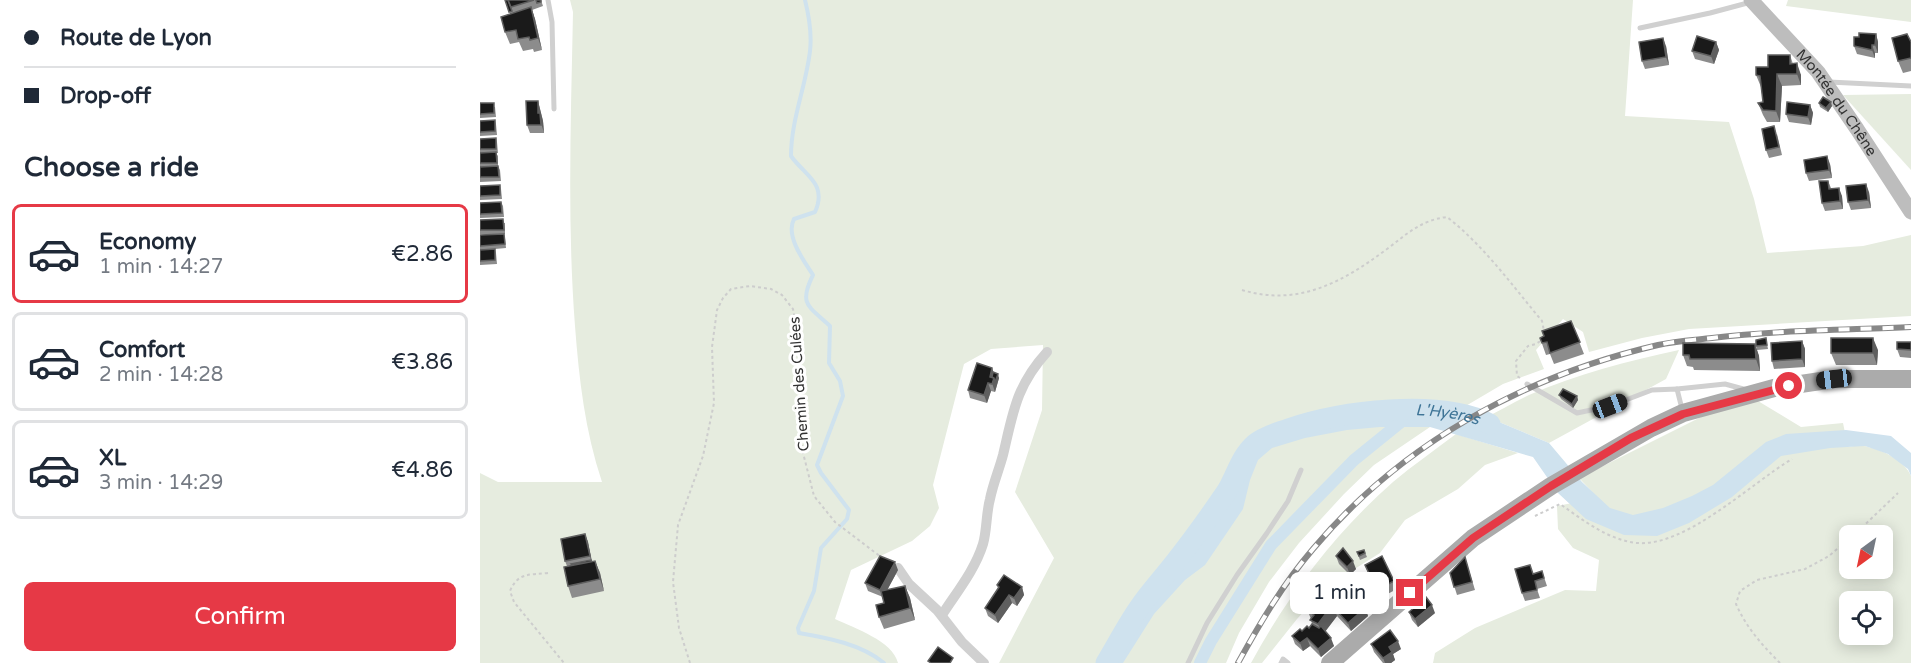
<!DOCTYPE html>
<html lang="en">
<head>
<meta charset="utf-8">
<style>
	:root { --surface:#fff; --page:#f6f6f7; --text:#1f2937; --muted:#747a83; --line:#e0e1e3; --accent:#e63946 }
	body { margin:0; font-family:"Varela Round",sans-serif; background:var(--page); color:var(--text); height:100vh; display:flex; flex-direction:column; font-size:22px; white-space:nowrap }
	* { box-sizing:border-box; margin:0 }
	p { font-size:20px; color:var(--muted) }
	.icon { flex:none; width:33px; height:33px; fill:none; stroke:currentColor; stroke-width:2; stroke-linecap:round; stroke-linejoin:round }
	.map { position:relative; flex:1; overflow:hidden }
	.sheet { display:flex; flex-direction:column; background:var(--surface); width:480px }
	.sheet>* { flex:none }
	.guide { display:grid; align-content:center; height:132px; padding:0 24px; background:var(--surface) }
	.needle { width:39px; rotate:213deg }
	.tools { position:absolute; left:1359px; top:525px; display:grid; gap:12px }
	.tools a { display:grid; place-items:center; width:54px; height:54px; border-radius:9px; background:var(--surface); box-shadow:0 3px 15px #0003; font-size:30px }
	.end { position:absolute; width:27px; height:27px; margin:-14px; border:8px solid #e63946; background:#fff; box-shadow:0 0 0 3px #fff }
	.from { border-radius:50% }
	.bubble { position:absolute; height:42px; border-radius:9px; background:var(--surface); box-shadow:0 3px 15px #0003; font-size:20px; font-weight:600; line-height:42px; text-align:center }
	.car { position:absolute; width:18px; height:36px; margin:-18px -9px; border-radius:8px; box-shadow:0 0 4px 2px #0007; background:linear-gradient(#222 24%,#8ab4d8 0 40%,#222 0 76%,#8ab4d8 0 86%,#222 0) }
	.guide b { display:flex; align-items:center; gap:21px; height:57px; font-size:22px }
	.guide b+b { border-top:2px solid var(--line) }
	.guide i { width:15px; height:15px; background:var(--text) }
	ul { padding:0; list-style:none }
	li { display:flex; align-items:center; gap:18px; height:99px; margin:0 12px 9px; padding:0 12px; border:3px solid var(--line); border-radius:9px }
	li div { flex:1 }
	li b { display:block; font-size:22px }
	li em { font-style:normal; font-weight:600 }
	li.current { border-color:var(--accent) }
	li>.icon { width:54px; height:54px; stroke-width:1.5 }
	h2 { padding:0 24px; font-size:27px; line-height:72px }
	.cta { display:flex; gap:12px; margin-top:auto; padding:12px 24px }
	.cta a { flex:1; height:69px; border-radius:9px; background:var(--accent); color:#fff; font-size:24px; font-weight:600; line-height:69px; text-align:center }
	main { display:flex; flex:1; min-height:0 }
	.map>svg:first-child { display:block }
</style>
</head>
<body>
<main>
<section class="sheet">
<div class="guide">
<b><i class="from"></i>Route de Lyon</b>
<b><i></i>Drop-off</b>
</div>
<h2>Choose a ride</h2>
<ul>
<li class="current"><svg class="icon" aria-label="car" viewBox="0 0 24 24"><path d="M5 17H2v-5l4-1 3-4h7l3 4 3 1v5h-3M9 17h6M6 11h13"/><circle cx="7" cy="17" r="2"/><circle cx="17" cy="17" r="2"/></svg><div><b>Economy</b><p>1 min · 14:27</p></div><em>€2.86</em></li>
<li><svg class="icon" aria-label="car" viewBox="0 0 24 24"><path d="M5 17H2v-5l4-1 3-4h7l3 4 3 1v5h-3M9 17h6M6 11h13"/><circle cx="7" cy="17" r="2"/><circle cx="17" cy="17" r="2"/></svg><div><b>Comfort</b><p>2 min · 14:28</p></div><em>€3.86</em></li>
<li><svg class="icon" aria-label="car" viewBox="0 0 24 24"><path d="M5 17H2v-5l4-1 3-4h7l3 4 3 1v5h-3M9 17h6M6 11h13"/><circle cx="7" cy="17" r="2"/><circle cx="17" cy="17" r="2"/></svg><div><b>XL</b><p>3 min · 14:29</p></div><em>€4.86</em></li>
</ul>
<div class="cta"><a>Confirm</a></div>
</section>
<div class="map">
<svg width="1431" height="663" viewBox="0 0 1431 663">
	<rect width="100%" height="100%" fill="#fff"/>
	<g fill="#e6ecdf" fill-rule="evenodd">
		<path d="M90 0H1153L1145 116 1249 122 1274 199 1287 253 1383 246 1431 235V316L1209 329 1162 338 1109 352 1103 332 1083 319 1056 350 1064 369 1023 384 950 427 894 465 864 494 819 543 789 582 759 633 746 663H519L574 558 535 492 562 410 563 345 511 349 484 364 453 485 459 508 450 526 432 541 371 570 355 619C374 628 413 641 418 663H0V473L18 482H122C105 431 99 379 95 326 87 222 91 117 93 12Z"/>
		<polygon points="1308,0 1431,0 1431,22 1306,6"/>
		<polygon points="1431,94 1431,170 1363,95"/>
		<path d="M1199 350 1186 379 1069 443 1019 422 1004 418C1019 411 1034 402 1049 395 1097 374 1148 361 1199 350Z"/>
		<path d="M1278 401 1321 427 1363 423 1368 447C1374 446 1382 445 1388 447 1403 450 1425 461 1431 476V663H953L955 653 995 628 1085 590 1116 591 1119 560 1093 548 1078 529 1077 506 1118 498 1099 478 1227 414ZM1370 536H1402V568H1370ZM1370 602H1402V634H1370Z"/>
		<path d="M976 434 1038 453 1005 465 978 489 925 520 900 553 846 587 817 619 782 663H771C808 595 855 533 913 482 933 465 955 450 976 434Z"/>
	</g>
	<path fill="#cfe2ee" d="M937 409 986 415 1019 422 1069 443 1102 482 1130 508 1153 515 1183 508 1212 496 1233 485 1286 442 1306 434 1366 430 1411 436 1431 453V476L1428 469 1408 454 1385 446 1350 448 1301 456 1252 497 1209 523 1177 536 1144 535 1106 519 1078 493 1053 457 950 427H900L867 430 825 438 792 448 778 460 770 480 763 509 725 565 705 580 674 614 643 663H626L659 608 715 536 766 454C769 451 772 447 776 444 784 437 795 434 805 431 847 416 892 411 937 409Z"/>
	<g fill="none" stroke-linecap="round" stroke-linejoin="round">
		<path stroke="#cfe2ee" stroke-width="4" d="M325 0C329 16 332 34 330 51 326 86 311 120 311 156 324 175 348 183 335 212L314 219C305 236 324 261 333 275 318 305 329 306 350 326L349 363 360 381 363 396 337 465 341 473 369 510 367 519 341 548 334 591 318 628 319 633C348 638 381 644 404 663"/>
		<polyline stroke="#cfe2ee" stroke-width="12" points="720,663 731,641 791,545 874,460 937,409"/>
		<path stroke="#cfe2ee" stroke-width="21" id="s1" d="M626 663C637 645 647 625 659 608 669 593 682 579 693 565 712 541 730 516 747 491 756 476 761 456 775 444 785 436 797 433 808 429 861 411 959 398 1010 424"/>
		<g stroke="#cdcdcd" stroke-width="2" stroke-dasharray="3 3" stroke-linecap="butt">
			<path d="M762 290C818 307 863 282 907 249 927 234 941 220 967 217 1004 246 1032 285 1062 321L1064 331"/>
			<polyline points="1040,378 1037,376 1036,361 1048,346 1056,344 1062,340"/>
			<path d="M1055 516 1080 504C1103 520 1128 540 1157 543 1206 547 1270 484 1312 459"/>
			<polyline points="1373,536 1418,493"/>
			<path d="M68 573C50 575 38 572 30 591L34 602 84 663"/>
			<polyline points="210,663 199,628 193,582 198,525 223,456 234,403 232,347 237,310 243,298 251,289 270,286 291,289 302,295 313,309 319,347 322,449 334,496 355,522 401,557"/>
			<path d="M1300 663C1282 645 1266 627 1256 604L1260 591 1277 580 1325 569 1349 556 1370 538"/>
		</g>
		<g stroke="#d0d0d0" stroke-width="5">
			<polyline points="68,0 72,22 74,109"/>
			<polyline points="1160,28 1230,13 1271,2"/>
			<polyline points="1349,82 1431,86"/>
			<polyline points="1047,384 1097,413 1130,406 1172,390 1197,389 1202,409"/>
			<polyline points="1197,389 1245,384 1267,390"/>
			<polyline points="708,663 727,623 757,575 787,533 808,501 821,470"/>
			<polyline points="801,663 803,659 808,663"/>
		</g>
		<g stroke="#d0d0d0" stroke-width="10">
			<polyline points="418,568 429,584 457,610 482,642 504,663"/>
			<path d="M462 615C476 593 495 570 503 544 507 530 506 514 510 499 513 484 519 470 523 455 533 413 536 386 567 352"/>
		</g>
		<path stroke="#bdbdbd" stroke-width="15" id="s2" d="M1271 0 1338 72 1377 129 1431 212"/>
		<polyline stroke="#ababab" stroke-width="18" points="850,663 993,538 1071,486 1171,428 1203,413 1294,388 1354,379 1431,379"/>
		<g stroke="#888" stroke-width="6">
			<path id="rail" d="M758 663C780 623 803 584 833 549 921 444 1044 376 1178 345 1195 341 1214 340 1232 338 1298 330 1364 330 1431 327"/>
		</g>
		<use href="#rail" stroke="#fff" stroke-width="4" stroke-dasharray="11" stroke-linecap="butt"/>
	</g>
	<g fill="#8c8c8c">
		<polygon points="25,0 61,0 63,6 52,10 55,19 62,50 54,52 53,49 43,51 39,42 30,44 25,32 30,14"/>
		<polygon points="1396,34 1398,42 1398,53 1395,53 1395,58 1377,54 1374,46 1379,37"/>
		<polygon points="1236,42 1239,50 1234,64 1215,59 1212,51"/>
		<polygon points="1431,42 1431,71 1423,73 1418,61"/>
		<polygon points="1186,46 1189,65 1165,69 1162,61"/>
		<polygon points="1310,55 1313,64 1321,75 1321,85 1302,86 1300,122 1287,122 1283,115 1278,103 1283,102 1281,87 1276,75"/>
		<polygon points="58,101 63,121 64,133 50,133 47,125"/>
		<polygon points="0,103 15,107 16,117 0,118"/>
		<polygon points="1339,103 1352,106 1348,112 1340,107"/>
		<polygon points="1330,105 1333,113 1331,125 1309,122 1306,114"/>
		<polygon points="15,120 16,124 17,135 0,136 0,121"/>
		<polygon points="1297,134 1302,155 1289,158 1286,150"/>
		<polygon points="16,138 17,142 18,153 16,153 18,156 18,166 20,170 21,181 0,182 0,139"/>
		<polygon points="1350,164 1352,178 1329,181 1326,173"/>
		<polygon points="1348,181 1351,188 1362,196 1363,209 1345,211 1342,203"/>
		<polygon points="20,185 21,189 22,199 0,200 0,186"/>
		<polygon points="1389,192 1391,208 1371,210 1368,202"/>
		<polygon points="21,202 23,206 24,217 0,218 0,203"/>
		<polygon points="0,220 25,223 25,234 24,234 25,238 26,248 15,249 16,253 17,264 0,265 0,235 22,234 0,234"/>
		<polygon points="1091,321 1104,354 1074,364 1070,354 1066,355 1060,338"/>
		<polygon points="1286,338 1288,349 1277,350 1276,346"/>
		<polygon points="1322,341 1325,349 1325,367 1294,369 1292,361"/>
		<polygon points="1431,342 1431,358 1420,357 1417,349"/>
		<polygon points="1275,344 1279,356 1280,371 1214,370 1213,367 1207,366 1203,355"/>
		<polygon points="1398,350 1397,365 1356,365 1351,353"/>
		<polygon points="512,368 513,372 519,378 515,392 511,391 507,403 490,398 488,390"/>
		<polygon points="1079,395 1097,396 1098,400 1093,408 1081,399"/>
		<polygon points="105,534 108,542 112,561 115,561 120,573 124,591 92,598 88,586 87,566 85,561"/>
		<polygon points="884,550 887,557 880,560 877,552"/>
		<polygon points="856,556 876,569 870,575 859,564"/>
		<polygon points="985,557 995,590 977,595 970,573"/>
		<polygon points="885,565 914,581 917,589 900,598 888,573"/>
		<polygon points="418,570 407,590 425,586 430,598 435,620 404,629 399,617 404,603 403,597 388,591 385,583"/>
		<polygon points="1062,571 1067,586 1057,589 1060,598 1045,601 1042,593 1054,574"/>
		<polygon points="517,585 542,587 544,595 537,606 532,603 518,623 508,616 505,608 518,588"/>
		<polygon points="857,595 885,608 888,616 871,631 857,616 845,631 854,646 841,657 830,646 823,651 815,644 812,636 829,628 832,624 831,619 824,602"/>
		<polygon points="929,612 955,613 938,627 932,620"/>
		<polygon points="891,644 921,649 913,654 915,660 911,663 903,663 894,652"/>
	</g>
	<g fill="#5f5f5f">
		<polygon points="51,7 55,19 62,50 58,38"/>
		<polygon points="1396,34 1398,42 1398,53 1395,45"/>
		<polygon points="1183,38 1186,46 1189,65 1186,57"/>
		<polygon points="1236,42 1239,50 1234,64 1231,56"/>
		<polygon points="1392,45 1395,53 1395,58 1392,50"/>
		<polygon points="1317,63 1321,75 1321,85 1317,74"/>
		<polygon points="1297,74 1302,86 1300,122 1296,111"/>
		<polygon points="58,101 63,121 64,133 58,113"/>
		<polygon points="1351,102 1352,106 1348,112 1346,108"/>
		<polygon points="1330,105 1333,113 1331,125 1328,117"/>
		<polygon points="1347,156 1350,164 1352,178 1349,170"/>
		<polygon points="1386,184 1389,192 1391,208 1388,200"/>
		<polygon points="1359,188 1362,196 1363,209 1360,201"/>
		<polygon points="1393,338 1398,350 1397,365 1393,353"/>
		<polygon points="1322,341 1325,349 1325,367 1322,359"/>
		<polygon points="1275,344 1279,356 1280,371 1276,359"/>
		<polygon points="512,368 515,376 518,374 519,378 515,392 510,377"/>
		<polygon points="508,383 511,391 507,403 504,395"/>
		<polygon points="1097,396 1098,400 1093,408 1092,404"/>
		<polygon points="105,534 108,542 113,568 110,556"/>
		<polygon points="115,561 120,573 124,591 120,579"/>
		<polygon points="873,561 876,569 870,575 867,567"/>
		<polygon points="415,562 418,570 403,598 400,590"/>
		<polygon points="425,586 430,598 435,620 430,608"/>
		<polygon points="542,587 544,595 537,606 534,598"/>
		<polygon points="529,595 532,603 518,623 515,615"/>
		<polygon points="859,596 864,608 854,608 857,616 842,636 838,624"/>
		<polygon points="952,605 955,613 938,627 935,619"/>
		<polygon points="885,608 888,616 871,631 868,623"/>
		<polygon points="827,638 830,646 823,651 820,643"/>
		<polygon points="851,638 854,646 841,657 838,649"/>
		<polygon points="918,641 921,649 913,654 915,660 911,663 905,663 903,658 909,647"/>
	</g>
	<g fill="#1a1a1a" stroke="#5f5f5f" stroke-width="1.5">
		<polygon points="25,0 28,0 32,11 29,12"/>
		<polygon points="28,0 54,0 31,7"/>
		<polygon points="56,0 61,0 61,2 57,3"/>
		<polygon points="51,7 58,38 50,40 49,37 38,39 36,30 25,32 21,17"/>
		<polygon points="1379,33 1396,34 1395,45 1392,45 1392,50 1374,46 1374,37 1379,37"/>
		<polygon points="1427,34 1431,42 1431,58 1418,61 1412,38"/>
		<polygon points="1217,36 1236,42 1231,56 1212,51"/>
		<polygon points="1183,38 1186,57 1162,61 1159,42"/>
		<polygon points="1288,55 1310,55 1310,64 1317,63 1317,74 1297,74 1296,111 1283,110 1278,103 1283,102 1280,76 1276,75 1276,67 1288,67"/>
		<polygon points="1343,97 1351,102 1346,108 1339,103"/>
		<polygon points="46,101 58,101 58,113 60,113 61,125 47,125"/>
		<polygon points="1307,102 1330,105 1328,117 1306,114"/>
		<polygon points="0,103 14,103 14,113 0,114"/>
		<polygon points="15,120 15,131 0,132 0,121"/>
		<polygon points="1294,126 1299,147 1286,150 1282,129"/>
		<polygon points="16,138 16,149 0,149 0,139"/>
		<polygon points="16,152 17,163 0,163 0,153"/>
		<polygon points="1347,156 1349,170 1326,173 1324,160"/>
		<polygon points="18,166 19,177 0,177 0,167"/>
		<polygon points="1339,181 1348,181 1349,189 1359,188 1360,201 1342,203"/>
		<polygon points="1386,184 1388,200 1368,202 1366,186"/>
		<polygon points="20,185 20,195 0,196 0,186"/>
		<polygon points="21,202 22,213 0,214 0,203"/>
		<polygon points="23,219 24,230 0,230 0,220"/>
		<polygon points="24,234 25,244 0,246 0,235"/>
		<polygon points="15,249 15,260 0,261 0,250"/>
		<polygon points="1091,321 1100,342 1070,353 1067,342 1062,343 1060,338 1064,336 1062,331"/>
		<polygon points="1286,338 1287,345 1276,346 1276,340"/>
		<rect x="1351" y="338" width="42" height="15"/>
		<polygon points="1322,341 1322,359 1292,361 1291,343"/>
		<polygon points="1417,342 1431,342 1431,350 1417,349"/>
		<polygon points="1203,343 1275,344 1276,359 1210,359 1209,355 1203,355"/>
		<polygon points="497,363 512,368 510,377 514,378 512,384 508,383 504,395 488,390"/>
		<polygon points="513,372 518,374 515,382 514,378 512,377"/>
		<polygon points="1083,389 1097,396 1092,404 1079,395"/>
		<polygon points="105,534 110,556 85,561 81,539"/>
		<polygon points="863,548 873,561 867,567 856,556"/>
		<polygon points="884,550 885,553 879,556 877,552"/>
		<polygon points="400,556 415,562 400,590 385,583"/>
		<polygon points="902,556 914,581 897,590 885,565"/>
		<polygon points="985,557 992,582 974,587 970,573"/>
		<polygon points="111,560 112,562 92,565 91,564"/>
		<polygon points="115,561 120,579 88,586 84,567"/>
		<polygon points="1050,565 1053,574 1062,571 1064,578 1055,581 1057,590 1042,593 1035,569"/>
		<polygon points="524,575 542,587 534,598 529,595 515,615 505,608 519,587 517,585"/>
		<polygon points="868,583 885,608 868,623 854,608 861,599 857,594"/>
		<polygon points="425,586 430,608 399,617 396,605 404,603 401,591"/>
		<polygon points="846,586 859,596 838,624 830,620 834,615 827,609 829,606 824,602 830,594 836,598"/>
		<polygon points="946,597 952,605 935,619 929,612"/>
		<polygon points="832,624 839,628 841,626 851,638 838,649 827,638 820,643 812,636 820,629 822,631 827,626 829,628"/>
		<polygon points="910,630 918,641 909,647 912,652 903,658 891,644"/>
		<polygon points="458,647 473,658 470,663 451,663 448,661"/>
	</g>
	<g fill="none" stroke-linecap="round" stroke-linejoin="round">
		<polyline stroke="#e63946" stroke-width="8" points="930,593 993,538 1071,486 1151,438 1203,414 1309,386"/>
	</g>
	<g text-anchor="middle" stroke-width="6" stroke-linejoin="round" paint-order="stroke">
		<g font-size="15" fill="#333" stroke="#fff">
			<text dy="5" stroke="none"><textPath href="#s2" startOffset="134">Montée du Chêne</textPath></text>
			<text transform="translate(319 384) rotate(-94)" y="5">Chemin des Culées</text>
		</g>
		<g font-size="16" font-style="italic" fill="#3f7597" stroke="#fff">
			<text dy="6" stroke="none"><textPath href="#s1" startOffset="464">L'Hyères</textPath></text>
		</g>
	</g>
</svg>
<div class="tools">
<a><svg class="needle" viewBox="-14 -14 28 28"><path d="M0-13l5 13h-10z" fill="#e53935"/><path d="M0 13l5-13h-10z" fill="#747a83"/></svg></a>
<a><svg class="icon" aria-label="locate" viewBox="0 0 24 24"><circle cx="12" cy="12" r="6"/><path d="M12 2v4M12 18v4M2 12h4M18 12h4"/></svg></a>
</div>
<i class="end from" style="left:1309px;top:386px"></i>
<i class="end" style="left:930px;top:593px"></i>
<div class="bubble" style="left:810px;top:572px;width:99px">1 min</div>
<i class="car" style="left:1354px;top:379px;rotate:263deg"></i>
<i class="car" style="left:1130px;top:406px;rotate:69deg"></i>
</div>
</main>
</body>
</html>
